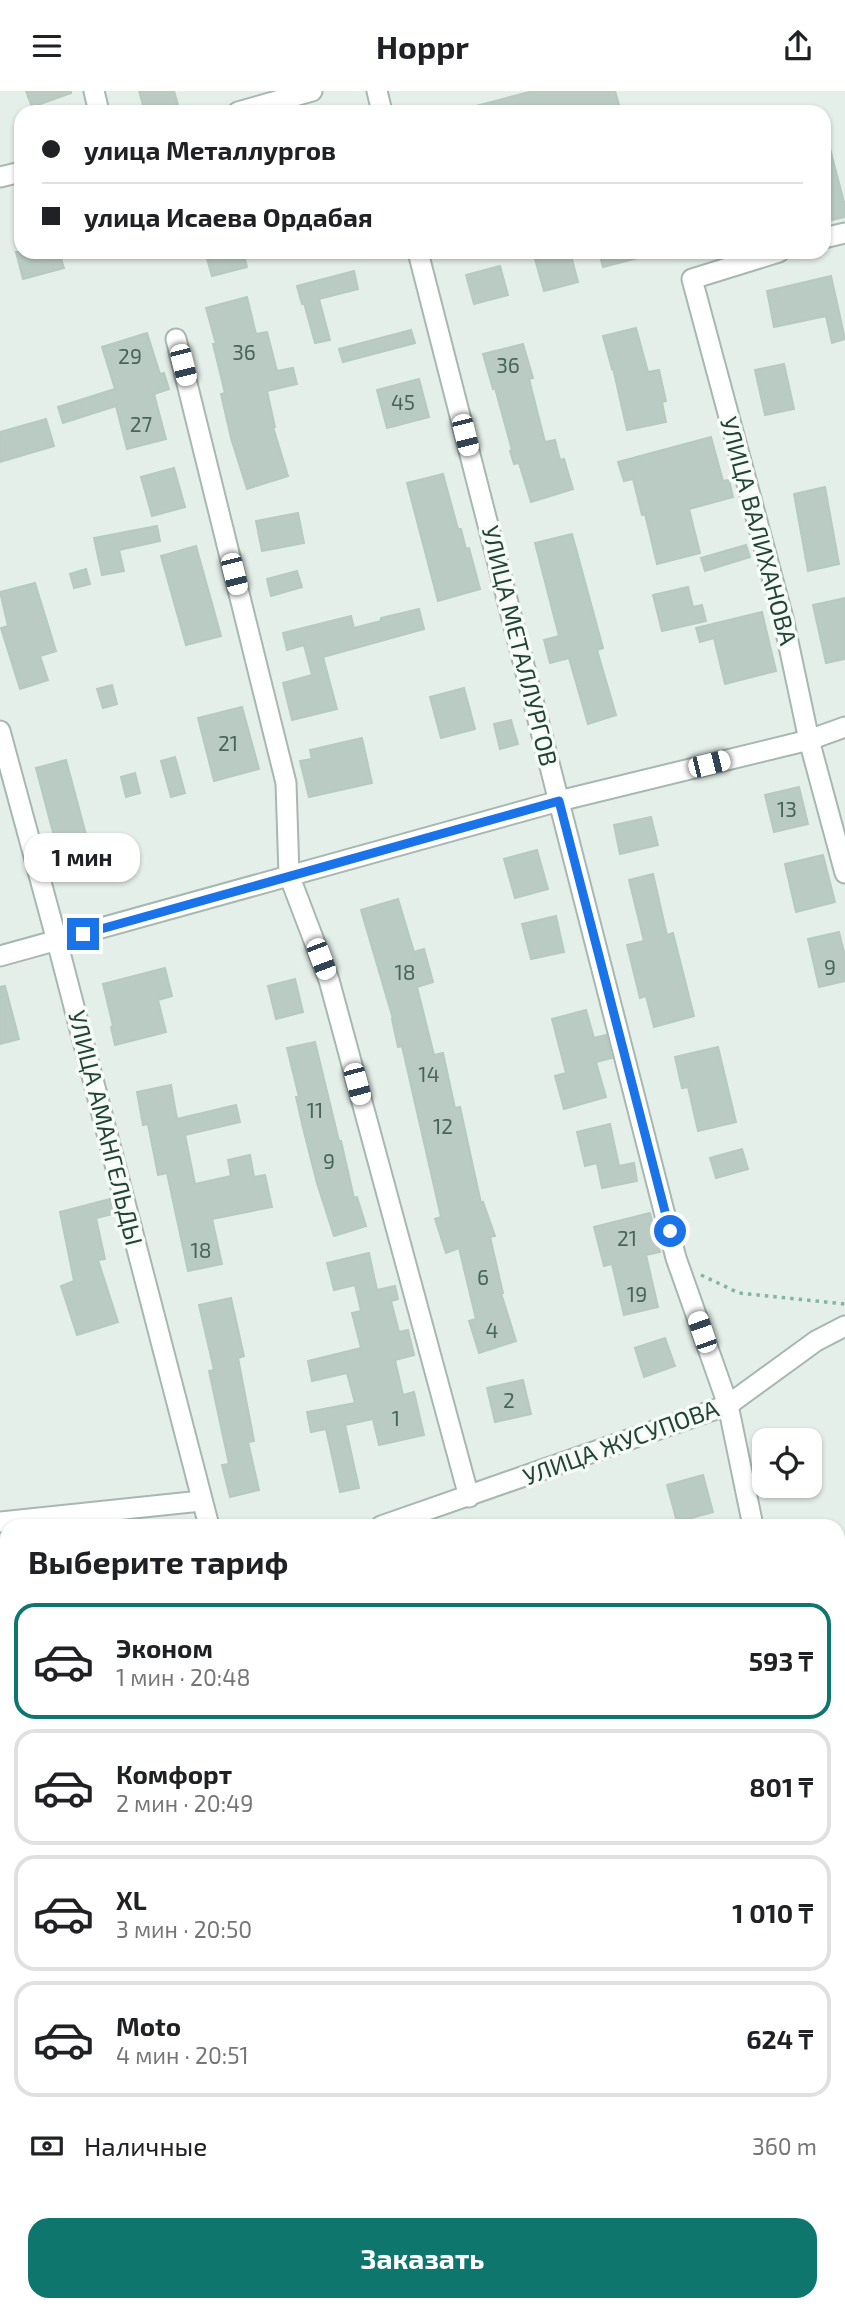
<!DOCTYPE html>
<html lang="ru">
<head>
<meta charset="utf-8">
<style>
	:root { --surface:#fff; --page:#f2f2f2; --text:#202124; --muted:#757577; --line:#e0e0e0; --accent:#0f766e }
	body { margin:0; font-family:"Exo 2",sans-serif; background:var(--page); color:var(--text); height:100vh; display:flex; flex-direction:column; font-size:26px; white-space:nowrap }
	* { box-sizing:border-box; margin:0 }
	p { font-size:23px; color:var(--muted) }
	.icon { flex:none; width:38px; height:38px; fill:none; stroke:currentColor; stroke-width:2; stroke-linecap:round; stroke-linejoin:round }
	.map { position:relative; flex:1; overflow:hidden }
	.drawer { position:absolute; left:0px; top:1428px; width:845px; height:793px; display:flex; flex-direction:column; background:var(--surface); border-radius:21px 21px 0 0; box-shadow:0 2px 5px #0004 }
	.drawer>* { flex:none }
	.banner { position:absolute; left:14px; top:14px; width:817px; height:154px; border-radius:21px; box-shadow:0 2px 5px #0004; display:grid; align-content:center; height:154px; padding:0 28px; background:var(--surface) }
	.fabs { position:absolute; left:752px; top:1337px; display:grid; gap:14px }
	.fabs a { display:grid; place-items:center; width:70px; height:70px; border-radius:14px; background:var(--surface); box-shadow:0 2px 5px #0004; font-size:35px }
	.end { position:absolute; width:32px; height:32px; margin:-16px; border:9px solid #1a73e8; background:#fff; box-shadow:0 0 0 4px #fff }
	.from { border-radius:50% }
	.bubble { position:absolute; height:49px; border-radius:21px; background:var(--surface); box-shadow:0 2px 5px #0004; font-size:23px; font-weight:700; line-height:49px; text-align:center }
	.car { position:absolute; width:21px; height:42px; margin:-21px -10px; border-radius:9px; box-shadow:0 0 5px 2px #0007; background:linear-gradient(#fff 24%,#345 0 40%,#fff 0 76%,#345 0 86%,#fff 0) }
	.banner b { display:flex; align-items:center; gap:24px; height:66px; font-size:26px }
	.banner b+b { border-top:2px solid var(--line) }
	.banner i { width:18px; height:18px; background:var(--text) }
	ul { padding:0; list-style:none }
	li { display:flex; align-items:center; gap:21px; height:116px; margin:0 14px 10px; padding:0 14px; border:4px solid var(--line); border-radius:21px }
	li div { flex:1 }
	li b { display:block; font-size:26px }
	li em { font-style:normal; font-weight:700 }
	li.selected { border-color:var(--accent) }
	li>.icon { width:63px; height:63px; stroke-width:1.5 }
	h2 { padding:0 28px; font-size:32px; line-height:84px }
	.pay { display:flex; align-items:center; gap:18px; height:77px; padding:0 28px; font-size:26px }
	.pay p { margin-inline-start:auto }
	.cta { display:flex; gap:14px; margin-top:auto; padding:14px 28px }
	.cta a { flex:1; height:80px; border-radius:21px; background:var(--accent); color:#fff; font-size:28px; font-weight:700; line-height:80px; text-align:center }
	header { display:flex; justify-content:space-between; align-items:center; height:91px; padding:0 28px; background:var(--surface); font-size:32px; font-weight:700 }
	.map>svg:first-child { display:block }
</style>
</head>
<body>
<header><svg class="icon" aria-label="menu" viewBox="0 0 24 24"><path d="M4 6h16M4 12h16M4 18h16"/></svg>Hoppr<svg class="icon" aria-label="share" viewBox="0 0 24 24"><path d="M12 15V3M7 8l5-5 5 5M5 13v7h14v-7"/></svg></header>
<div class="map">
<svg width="845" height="2220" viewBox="0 0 845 2220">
	<rect width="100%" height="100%" fill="#e5efe9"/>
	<g fill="#b9cbc2" stroke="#b6cabf" stroke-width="2">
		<polygon points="26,0 71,0 71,2 32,16"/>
		<polygon points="139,0 174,0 180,21 145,21"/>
		<polygon points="533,0 615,0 621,21 472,21 472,16"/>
		<polygon points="829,54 845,115 845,126 824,131 824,55"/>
		<polygon points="16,161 59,161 64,177 23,188"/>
		<polygon points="205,161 243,161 247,176 212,185"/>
		<polygon points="533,161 570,161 578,191 544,200"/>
		<polygon points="599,161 642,161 642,166 603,176"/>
		<polygon points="500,175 508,204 474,213 466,184"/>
		<polygon points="354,180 358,198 319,208 330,249 315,252 304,212 302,213 297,195"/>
		<polygon points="831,185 845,248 832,252 826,225 774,236 767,200"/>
		<polygon points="247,206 256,243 267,241 277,280 293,277 297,293 267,300 275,336 273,336 288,385 247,398 231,347 221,303 225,302 213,253 216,253 206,217"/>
		<polygon points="636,237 648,281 659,279 666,310 662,311 666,331 627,339 613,277 612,278 603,245"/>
		<polygon points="411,239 415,252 343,271 339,258"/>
		<polygon points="147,242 160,283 164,282 169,298 154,303 166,348 127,358 116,315 63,332 58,316 115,298 102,256"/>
		<polygon points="523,253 533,287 529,288 545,351 555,349 560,369 564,368 573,398 531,411 519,372 514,373 510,360 512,359 495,297 493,298 483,263"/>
		<polygon points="784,273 794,318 765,324 755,279"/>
		<polygon points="419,288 429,326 387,337 377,299"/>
		<polygon points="46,328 54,355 0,371 0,341"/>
		<polygon points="711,346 723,390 729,389 733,406 689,418 700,462 657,473 645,423 642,424 633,388 624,390 618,371"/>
		<polygon points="174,377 185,416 152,425 141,386"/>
		<polygon points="443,383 458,438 461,438 466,458 469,457 480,498 438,510 407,392"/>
		<polygon points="825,396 839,473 808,480 794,403"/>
		<polygon points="298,422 304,452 262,460 256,430"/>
		<polygon points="157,435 160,450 119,459 124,480 102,484 94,447"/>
		<polygon points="572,443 603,557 597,559 616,624 588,633 569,567 550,572 544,549 559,545 535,452"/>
		<polygon points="746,454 750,466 705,480 701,467"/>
		<polygon points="196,455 221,545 186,554 161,465"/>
		<polygon points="86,478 90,493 74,497 70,483"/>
		<polygon points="297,480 302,496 271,505 267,488"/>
		<polygon points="35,492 56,560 40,565 48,589 20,598 1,537 8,535 0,501"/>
		<polygon points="688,496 693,516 702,514 706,530 662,540 653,504"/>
		<polygon points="845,507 845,568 826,572 813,514"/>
		<polygon points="419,518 424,538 323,566 337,618 292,629 283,592 312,584 304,554 287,559 283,542 351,525 354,537 381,530 381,527"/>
		<polygon points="762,521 776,580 725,593 714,547 700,551 696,537"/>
		<polygon points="112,594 117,613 103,617 97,598"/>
		<polygon points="464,597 475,638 441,647 430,606"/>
		<polygon points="242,616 259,678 214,690 198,627"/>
		<polygon points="511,629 518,653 500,658 494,633"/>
		<polygon points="362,647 372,692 309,706 300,670 312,668 310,659"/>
		<polygon points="175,666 185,702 171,706 161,670"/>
		<polygon points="66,669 88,751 117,746 120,763 63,775 57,748 55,749 36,677"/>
		<polygon points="135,682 140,702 126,706 121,686"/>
		<polygon points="799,696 808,733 774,741 765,704"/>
		<polygon points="651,726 658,754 620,763 614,734"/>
		<polygon points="537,759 548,798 515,807 504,768"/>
		<polygon points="823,764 835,811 796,821 785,773"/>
		<polygon points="653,783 667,844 673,842 694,925 654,936 646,905 640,907 627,854 644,850 629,789"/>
		<polygon points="398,808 414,861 424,858 433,891 417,896 434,964 443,962 455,1017 460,1016 481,1112 483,1111 495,1145 490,1146 503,1202 501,1202 516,1250 479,1262 469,1230 476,1228 459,1157 446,1162 435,1128 441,1126 402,955 398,956 392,928 393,928 361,819"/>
		<polygon points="556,825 564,861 531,868 522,833"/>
		<polygon points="839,841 845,865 845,890 819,896 808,848"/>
		<polygon points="165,877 172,905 158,909 166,941 115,954 111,936 113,935 103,893"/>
		<polygon points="295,888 303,921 276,928 268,895"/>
		<polygon points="5,895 19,948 0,953 0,896"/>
		<polygon points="586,919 594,947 606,944 612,967 596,971 606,1006 564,1018 555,985 566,982 552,928"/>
		<polygon points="315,951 339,1050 341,1050 354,1107 357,1106 366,1135 334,1145 317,1092 304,1041 296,1006 299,1006 287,957"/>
		<polygon points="718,956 736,1031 698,1040 688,996 682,997 675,966"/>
		<polygon points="171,994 177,1028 236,1014 240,1031 185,1044 195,1093 231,1085 228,1069 250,1064 254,1086 265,1084 272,1116 212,1128 222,1173 188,1180 167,1082 158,1084 148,1033 143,1034 137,1001"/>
		<polygon points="610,1033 619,1075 634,1072 637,1090 602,1097 597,1072 585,1075 577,1041"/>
		<polygon points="742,1058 748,1078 716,1087 710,1067"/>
		<polygon points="110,1108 113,1123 96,1127 105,1168 98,1169 118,1231 77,1244 61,1195 74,1190 60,1121"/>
		<polygon points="650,1122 660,1161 646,1164 658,1216 624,1224 612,1173 604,1175 594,1136"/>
		<polygon points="369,1162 377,1199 395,1195 398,1208 391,1210 399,1241 408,1239 414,1264 395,1269 403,1304 414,1301 424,1344 379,1354 373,1328 345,1334 359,1397 340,1401 326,1338 311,1341 307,1321 355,1312 347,1282 312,1290 308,1270 361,1257 352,1222 361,1220 355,1194 334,1199 327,1172"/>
		<polygon points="231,1207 244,1265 238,1267 254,1350 248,1351 259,1399 230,1406 222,1374 229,1373 209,1280 214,1279 199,1214"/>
		<polygon points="665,1247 675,1275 644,1286 635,1257"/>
		<polygon points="523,1289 531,1323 495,1331 487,1297"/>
		<polygon points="703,1384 713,1421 677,1431 667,1394"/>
	</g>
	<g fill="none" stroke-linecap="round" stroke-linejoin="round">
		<g stroke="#a6b8b0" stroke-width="23">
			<g id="minor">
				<polyline points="94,0 99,21"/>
				<polyline points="377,0 382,21"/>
				<polyline points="238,21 312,0"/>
				<polyline points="0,86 21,81"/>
				<polyline points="824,147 845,142"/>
				<polyline points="418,161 676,1167 728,1314 753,1435"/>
				<polyline points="779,161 692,188 783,527 809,649 845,782"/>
				<polyline points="176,248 286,692 289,784 329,889 469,1406"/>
				<polyline points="0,640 57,850 209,1435"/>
				<polyline points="0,865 559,710 809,649 845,636"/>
				<polyline points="0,1431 201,1410"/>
				<polyline points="381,1435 728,1314 816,1250 845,1235"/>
				<polyline points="838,1555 845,1552"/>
				<polyline points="418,2214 420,2220"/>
			</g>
		</g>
		<polyline stroke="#81b7a0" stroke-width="3.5" stroke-dasharray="3.5 5" stroke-linecap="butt" points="701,1184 739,1202 845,1213"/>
		<use href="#minor" stroke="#fff" stroke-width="19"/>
	</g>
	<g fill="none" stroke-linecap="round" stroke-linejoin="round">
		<polyline stroke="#1a73e8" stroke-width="9" points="83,843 559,710 670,1140"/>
	</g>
	<g text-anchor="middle" stroke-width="7" stroke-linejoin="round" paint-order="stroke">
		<g font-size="21" fill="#47665a">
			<text x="244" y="269">36</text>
			<text x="130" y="273">29</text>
			<text x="508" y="282">36</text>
			<text x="403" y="319">45</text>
			<text x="141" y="341">27</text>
			<text x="228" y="660">21</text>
			<text x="787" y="726">13</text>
			<text x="830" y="884">9</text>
			<text x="405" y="889">18</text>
			<text x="429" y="991">14</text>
			<text x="315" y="1027">11</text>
			<text x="443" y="1043">12</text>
			<text x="329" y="1078">9</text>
			<text x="627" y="1155">21</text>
			<text x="201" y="1167">18</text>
			<text x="483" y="1194">6</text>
			<text x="637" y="1211">19</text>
			<text x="492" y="1247">4</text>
			<text x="509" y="1317">2</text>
			<text x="396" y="1335">1</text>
		</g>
		<g font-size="24" fill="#214437" stroke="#f6fbf8">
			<text transform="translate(758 440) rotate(75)" y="8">УЛИЦА ВАЛИХАНОВА</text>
			<text transform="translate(519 555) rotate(76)" y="8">УЛИЦА МЕТАЛЛУРГОВ</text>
			<text transform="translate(105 1037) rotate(76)" y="8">УЛИЦА АМАНГЕЛЬДЫ</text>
			<text transform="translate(621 1352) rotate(-20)" y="8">УЛИЦА ЖУСУПОВА</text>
		</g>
	</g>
</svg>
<div class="fabs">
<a><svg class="icon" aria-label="locate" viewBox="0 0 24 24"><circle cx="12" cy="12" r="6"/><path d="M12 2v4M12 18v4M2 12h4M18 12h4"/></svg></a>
</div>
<i class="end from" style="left:670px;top:1140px"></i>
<i class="end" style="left:83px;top:843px"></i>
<div class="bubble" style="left:24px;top:742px;width:116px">1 мин</div>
<i class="car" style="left:183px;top:274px;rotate:166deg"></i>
<i class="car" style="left:465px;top:344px;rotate:166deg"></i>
<i class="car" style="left:234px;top:483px;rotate:166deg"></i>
<i class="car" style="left:709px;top:673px;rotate:76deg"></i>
<i class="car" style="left:321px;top:868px;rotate:159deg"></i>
<i class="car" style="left:357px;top:993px;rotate:165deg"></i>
<i class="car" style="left:702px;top:1241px;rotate:341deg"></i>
<div class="banner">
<b><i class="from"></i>улица Металлургов</b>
<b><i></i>улица Исаева Ордабая</b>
</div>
<section class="drawer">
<h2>Выберите тариф</h2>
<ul>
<li class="selected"><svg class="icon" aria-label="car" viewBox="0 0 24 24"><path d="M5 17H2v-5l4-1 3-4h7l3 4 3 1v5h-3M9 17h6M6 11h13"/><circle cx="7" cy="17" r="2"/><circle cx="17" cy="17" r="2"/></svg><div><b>Эконом</b><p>1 мин · 20:48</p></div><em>593 ₸</em></li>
<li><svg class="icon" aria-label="car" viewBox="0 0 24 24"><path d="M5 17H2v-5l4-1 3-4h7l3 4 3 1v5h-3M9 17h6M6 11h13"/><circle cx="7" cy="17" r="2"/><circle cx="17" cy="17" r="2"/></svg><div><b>Комфорт</b><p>2 мин · 20:49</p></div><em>801 ₸</em></li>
<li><svg class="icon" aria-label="car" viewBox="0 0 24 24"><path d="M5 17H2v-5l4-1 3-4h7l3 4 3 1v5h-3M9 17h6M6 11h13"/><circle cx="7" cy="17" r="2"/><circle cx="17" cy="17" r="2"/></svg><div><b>XL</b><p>3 мин · 20:50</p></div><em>1 010 ₸</em></li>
<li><svg class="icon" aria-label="car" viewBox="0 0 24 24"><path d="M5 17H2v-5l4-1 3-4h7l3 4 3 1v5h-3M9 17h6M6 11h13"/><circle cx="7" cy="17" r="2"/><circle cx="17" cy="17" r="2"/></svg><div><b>Moto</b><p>4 мин · 20:51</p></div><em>624 ₸</em></li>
</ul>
<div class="pay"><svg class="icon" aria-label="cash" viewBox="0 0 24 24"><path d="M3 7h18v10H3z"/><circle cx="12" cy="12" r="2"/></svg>Наличные<p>360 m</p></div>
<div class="cta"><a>Заказать</a></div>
</section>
</div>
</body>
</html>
